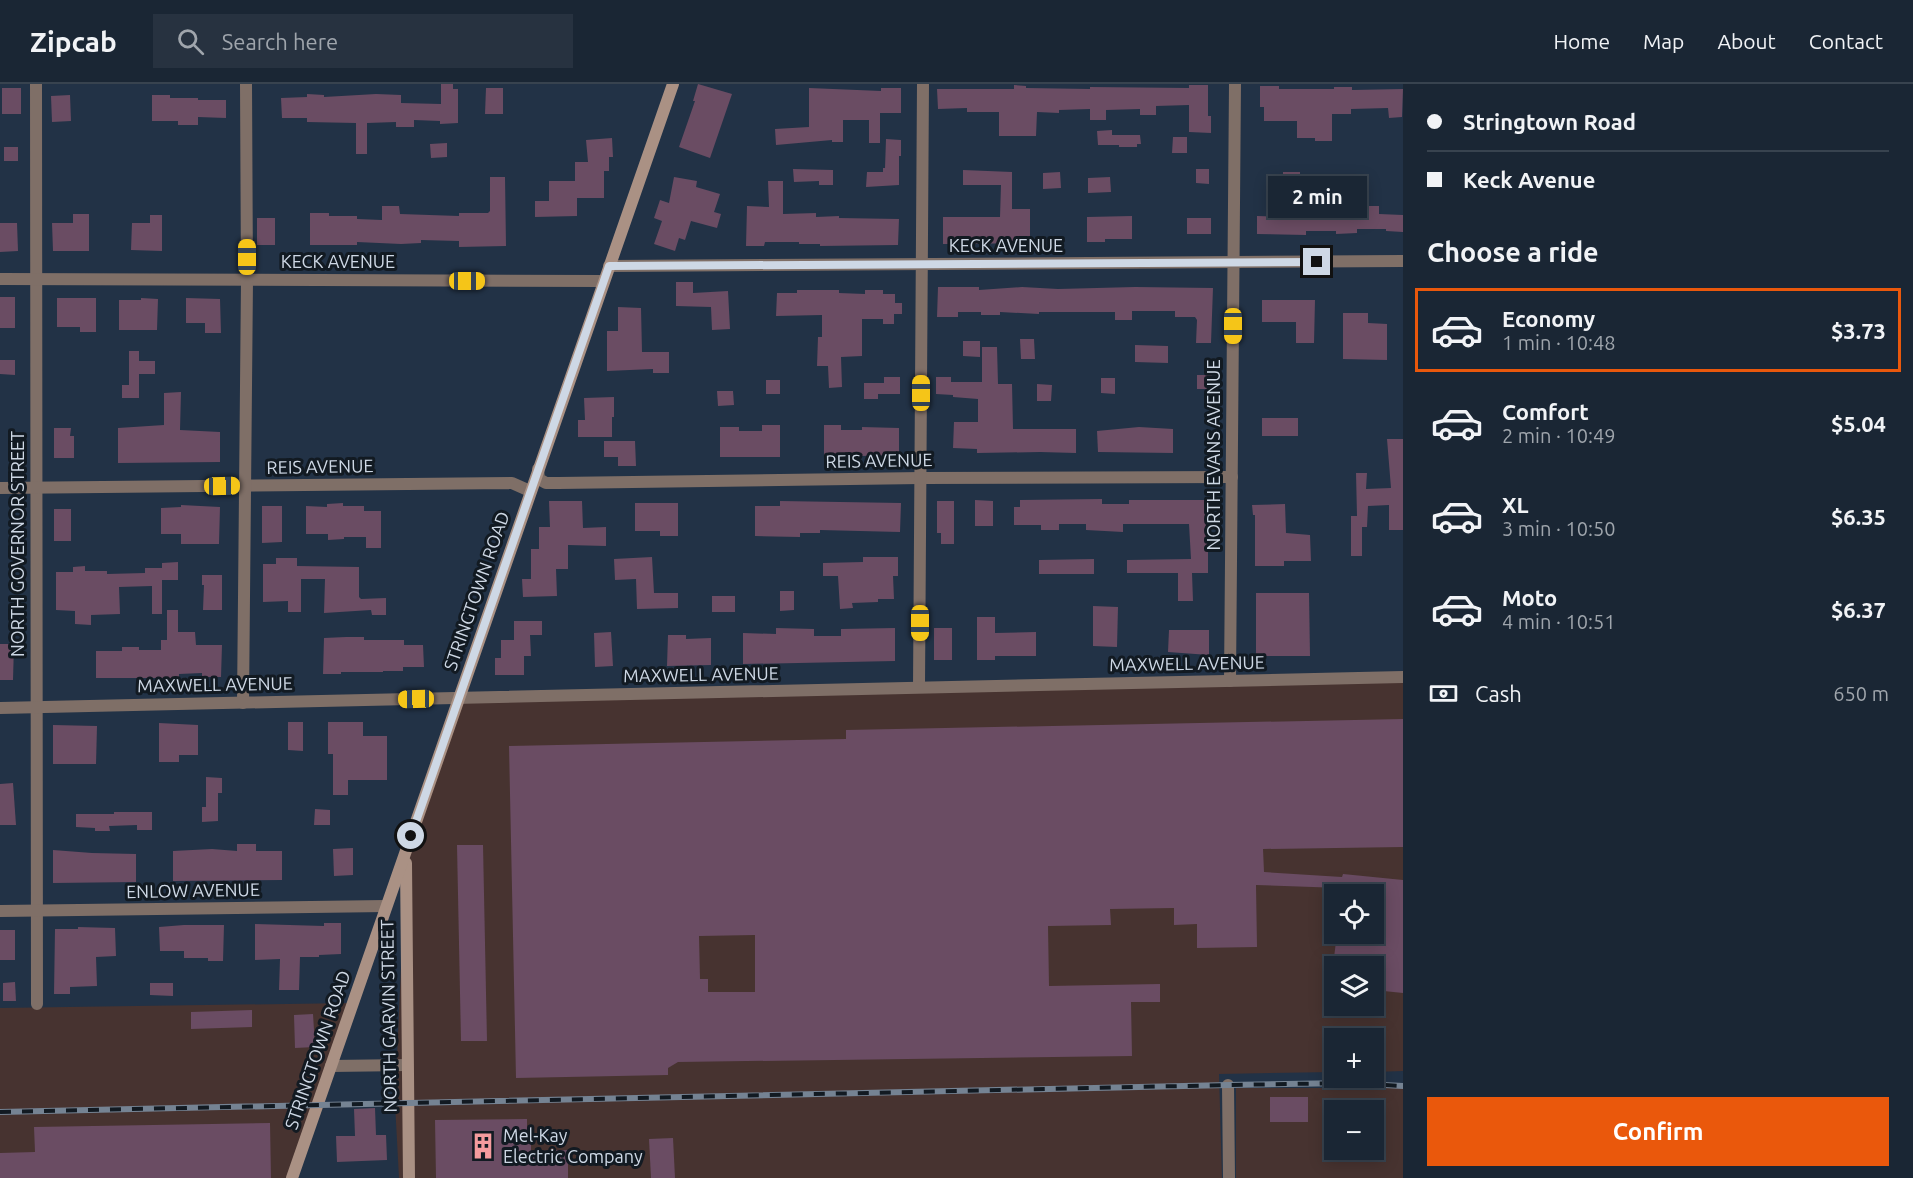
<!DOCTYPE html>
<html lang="en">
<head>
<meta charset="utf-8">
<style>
	:root { --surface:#1a2634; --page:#273240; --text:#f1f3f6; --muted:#9fa5ac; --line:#38434f; --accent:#ea580c }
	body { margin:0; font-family:Ubuntu,sans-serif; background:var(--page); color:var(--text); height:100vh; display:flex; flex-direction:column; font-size:22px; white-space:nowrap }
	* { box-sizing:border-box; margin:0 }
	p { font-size:20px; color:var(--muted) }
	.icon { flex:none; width:33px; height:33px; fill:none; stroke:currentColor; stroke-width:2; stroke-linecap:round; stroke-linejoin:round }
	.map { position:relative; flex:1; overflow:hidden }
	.panel { display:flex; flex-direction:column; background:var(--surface); width:510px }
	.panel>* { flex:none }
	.guide { display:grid; align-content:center; height:132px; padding:0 24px; background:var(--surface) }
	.tools { position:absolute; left:1324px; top:800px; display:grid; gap:12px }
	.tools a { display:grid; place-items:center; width:60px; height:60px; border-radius:0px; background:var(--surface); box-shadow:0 3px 15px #0003,0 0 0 2px var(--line); font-size:30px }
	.end { position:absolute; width:27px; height:27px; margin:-14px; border:8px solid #ced8e5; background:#111; box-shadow:0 0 0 3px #111 }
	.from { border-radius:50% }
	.bubble { position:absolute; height:42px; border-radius:0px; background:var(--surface); box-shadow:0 3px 15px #0003,0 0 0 2px var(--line); font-size:20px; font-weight:700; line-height:42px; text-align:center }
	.car { position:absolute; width:18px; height:36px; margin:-18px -9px; border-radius:8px; box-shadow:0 0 4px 2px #0007; background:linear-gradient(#f5c518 24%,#345 0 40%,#f5c518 0 76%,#345 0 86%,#f5c518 0) }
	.guide b { display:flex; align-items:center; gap:21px; height:57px; font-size:22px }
	.guide b+b { border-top:2px solid var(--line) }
	.guide i { width:15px; height:15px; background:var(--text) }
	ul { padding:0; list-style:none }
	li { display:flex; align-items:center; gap:18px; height:84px; margin:0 12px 9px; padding:0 12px; border:3px solid transparent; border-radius:0px }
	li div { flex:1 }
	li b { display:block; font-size:22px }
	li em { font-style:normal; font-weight:700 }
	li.active { border-color:var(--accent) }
	li>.icon { width:54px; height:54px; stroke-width:1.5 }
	h2 { padding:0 24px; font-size:27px; line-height:72px }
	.pay { display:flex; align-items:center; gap:15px; height:66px; padding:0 24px; font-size:22px }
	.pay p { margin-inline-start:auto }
	.button { display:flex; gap:12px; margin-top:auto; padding:12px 24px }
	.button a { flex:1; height:69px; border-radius:0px; background:var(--accent); color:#fff; font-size:24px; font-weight:700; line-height:69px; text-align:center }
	header { display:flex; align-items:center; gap:36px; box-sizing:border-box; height:84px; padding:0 30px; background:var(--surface); border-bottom:2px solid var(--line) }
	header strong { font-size:28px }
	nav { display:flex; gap:33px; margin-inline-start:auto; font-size:21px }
	.search { width:420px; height:54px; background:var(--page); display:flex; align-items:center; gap:15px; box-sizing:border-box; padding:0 21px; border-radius:0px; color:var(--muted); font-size:22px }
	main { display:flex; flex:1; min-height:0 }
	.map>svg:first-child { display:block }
</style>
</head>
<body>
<header>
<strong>Zipcab</strong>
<div class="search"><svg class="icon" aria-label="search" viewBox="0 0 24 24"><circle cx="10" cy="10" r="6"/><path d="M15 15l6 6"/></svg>Search here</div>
<nav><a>Home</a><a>Map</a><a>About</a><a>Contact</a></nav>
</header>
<main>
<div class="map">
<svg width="1403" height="1094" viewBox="0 0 1403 1094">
	<rect width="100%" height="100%" fill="#223246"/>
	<g fill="#473330" fill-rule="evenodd">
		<path d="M1403 594V987L1374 988V954H1335V988L1219 990 1222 1094H399L395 1019 406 769 459 614ZM1335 810H1374V849H1335ZM1335 882H1374V921H1335Z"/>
		<polygon points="353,919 292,1094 0,1094 0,924"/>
		<path d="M1236 1004H1403V1094H1236ZM1335 1026H1374V1065H1335Z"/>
	</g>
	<g fill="#6a4c63" fill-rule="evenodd">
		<polygon points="441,0 453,0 453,5 458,5 458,39 440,40 440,37 414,36 414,43 396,43 396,38 367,39 367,70 356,70 356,39 307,38 307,34 282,34 281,14 307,13 307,10 324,11 324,13 376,10 401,11 401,19 441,20"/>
		<polygon points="698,0 732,10 710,74 679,63 695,17 693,17"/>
		<polygon points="1014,1 1026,2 1026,4 1090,5 1090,3 1189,4 1189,1 1208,1 1208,32 1211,32 1211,49 1189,48 1189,21 1156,22 1156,31 1140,31 1140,25 1106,26 1106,36 1090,36 1090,25 1059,26 1059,29 1037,28 1036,52 999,52 999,28 967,28 967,24 938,25 937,5 1014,5"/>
		<polygon points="1260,2 1279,2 1279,5 1334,5 1334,3 1352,3 1352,6 1403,5 1402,33 1389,34 1388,24 1351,25 1351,30 1332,30 1332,57 1315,57 1315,54 1297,54 1297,37 1264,37 1264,23 1260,23"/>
		<rect x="2" y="4" width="19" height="26"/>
		<polygon points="486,4 503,4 503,30 485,30"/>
		<polygon points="809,4 881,7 881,4 901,4 901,29 880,29 880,59 869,59 869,36 843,36 843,58 832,58 832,56 776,61 775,45 809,43"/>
		<polygon points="70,11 71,37 52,38 51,12"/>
		<polygon points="152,11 170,11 170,14 198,14 198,16 226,16 226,34 198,33 198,41 178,41 178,37 152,37"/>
		<polygon points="1112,46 1112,51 1140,51 1141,60 1137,60 1137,63 1119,63 1119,61 1098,61 1097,47"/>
		<polygon points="1173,53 1187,53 1187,69 1172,69"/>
		<polygon points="612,54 613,73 609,73 609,87 604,87 604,114 577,114 577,132 535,133 535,117 549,117 549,97 575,97 575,78 588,78 586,56"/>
		<polygon points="886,55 901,56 901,72 899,72 899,101 866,103 867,88 883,88 883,84 885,84"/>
		<polygon points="447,59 447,73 431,74 430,60"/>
		<rect x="4" y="63" width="14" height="14"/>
		<polygon points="793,85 833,86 833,101 819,101 819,97 794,98"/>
		<polygon points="1196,85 1209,85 1209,100 1196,99"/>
		<polygon points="963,86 1012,88 1012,125 1030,125 1030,159 943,160 943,133 1000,133 1001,101 963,101"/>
		<polygon points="1060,88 1061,104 1043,105 1043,89"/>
		<rect x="1283" y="88" width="17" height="14"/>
		<polygon points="490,93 505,93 506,162 459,163 459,157 421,156 421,159 401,160 357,158 357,161 310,161 310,129 329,129 329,132 357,132 357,135 382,136 382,122 399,122 400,130 459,132 459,129 488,129 490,127"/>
		<polygon points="674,93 697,97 696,103 720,110 714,128 721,130 717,144 691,137 685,156 679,154 675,167 654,160 662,137 654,134 660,116 669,119"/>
		<polygon points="1110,93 1111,108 1088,109 1088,94"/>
		<polygon points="768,97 783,97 783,130 816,129 816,133 839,132 839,134 899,135 898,161 820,162 820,160 799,160 799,158 765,158 764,162 746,162 747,122 769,123"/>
		<polygon points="1360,122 1379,122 1379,130 1403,131 1403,148 1386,147 1386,145 1357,145 1357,149 1336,150 1336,147 1306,147 1306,151 1257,150 1257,132 1283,133 1283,127 1360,126"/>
		<polygon points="73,130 89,130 89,167 53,167 52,139 73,139"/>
		<polygon points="150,131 162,131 162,167 131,166 132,139 150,139"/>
		<polygon points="1132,132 1132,155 1105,155 1105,158 1087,158 1087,133"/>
		<rect x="257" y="134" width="18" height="27"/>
		<rect x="1187" y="134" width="24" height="16"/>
		<polygon points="0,139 17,139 18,167 0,168"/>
		<polygon points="676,198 693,198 693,209 728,207 730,245 712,246 711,223 676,222"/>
		<polygon points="938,203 979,203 979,206 1022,203 1058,205 1135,203 1213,204 1211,259 1196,259 1197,236 1195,233 1175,233 1175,227 1132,227 1132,236 1115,236 1115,228 1039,228 1039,230 1000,228 1000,231 981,231 981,228 958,228 958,233 937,233"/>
		<polygon points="797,206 839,206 839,209 865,210 865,206 883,206 883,210 895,210 895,219 902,219 902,230 894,230 894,240 883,240 883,235 862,235 862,272 841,273 842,303 829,304 828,282 817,282 818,253 822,253 822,231 776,232 777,209 797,209"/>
		<rect x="0" y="213" width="15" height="31"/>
		<polygon points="57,214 96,214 96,248 80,248 80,243 57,243"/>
		<polygon points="141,214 158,215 157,246 119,246 119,216 141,216"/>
		<polygon points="186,214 220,215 221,249 205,249 205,239 186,239"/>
		<polygon points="1262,216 1315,216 1314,259 1296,259 1296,238 1262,238"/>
		<polygon points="618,223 641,224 642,268 669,268 669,289 653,289 653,285 607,287 607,247 618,247"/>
		<polygon points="1343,229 1368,229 1368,239 1387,240 1387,276 1343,275"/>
		<polygon points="1020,255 1034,255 1035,275 1021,275"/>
		<polygon points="963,257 980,257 980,273 963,272"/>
		<polygon points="1135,261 1168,262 1168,279 1135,278"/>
		<polygon points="982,263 997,263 998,300 1012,300 1013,345 1076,345 1076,369 1040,368 977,369 977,365 953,364 954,338 978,338 978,315 953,313 953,311 936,310 936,293 951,293 951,298 982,298"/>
		<polygon points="129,267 139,267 139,277 155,277 155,290 139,290 139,314 122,314 122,301 129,301"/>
		<polygon points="0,276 15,276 15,291 0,290"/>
		<rect x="1197" y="291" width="15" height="14"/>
		<polygon points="884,293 900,293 900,310 878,310 878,315 864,315 864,299 884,299"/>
		<polygon points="1101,294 1115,294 1115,310 1101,309"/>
		<rect x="766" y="296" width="14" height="14"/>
		<polygon points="1037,300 1052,301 1051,317 1037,317"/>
		<polygon points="717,307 733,307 734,321 718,322"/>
		<polygon points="181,308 180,346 220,348 220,378 118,379 118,344 164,341 164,309"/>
		<polygon points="614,313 614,333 612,333 612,353 578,353 578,336 585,336 584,314"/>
		<rect x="1262" y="334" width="36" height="18"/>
		<polygon points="762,341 780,341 780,373 720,373 720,343 739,343 739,347 762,347"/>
		<polygon points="824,341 841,341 841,346 862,346 862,343 899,344 899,371 824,373"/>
		<polygon points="1139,343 1173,345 1173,369 1098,368 1097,347"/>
		<polygon points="54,344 71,344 70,352 74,352 74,374 54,374"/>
		<polygon points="1387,355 1403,355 1403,446 1389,446 1389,421 1368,422 1367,443 1362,443 1362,472 1351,472 1351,432 1357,432 1356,389 1367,389 1366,405 1391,404"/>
		<polygon points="604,357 635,357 636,382 618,382 618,373 604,373"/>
		<polygon points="1102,415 1102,420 1129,420 1129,416 1208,416 1208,489 1192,489 1193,517 1178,517 1178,489 1127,489 1127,476 1191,475 1189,440 1123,440 1123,448 1086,446 1086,440 1059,440 1059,446 1041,446 1041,441 1014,441 1014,423 1020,423 1020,416"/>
		<polygon points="975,416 993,417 993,442 975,442"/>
		<polygon points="549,417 582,417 583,444 606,443 606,462 568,461 568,485 556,485 557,512 523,513 522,495 531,495 531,465 539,465 539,443 550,443"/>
		<polygon points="780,417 901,419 900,448 820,446 820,449 800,449 800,453 755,452 755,422 780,422"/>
		<polygon points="937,417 954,417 954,460 941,460 941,449 937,449"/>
		<polygon points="343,419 343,422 364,422 364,427 381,427 381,464 366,464 366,453 344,453 344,455 328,456 328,450 306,450 306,422 327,423 327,420"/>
		<polygon points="635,419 678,419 678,452 660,452 660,447 635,447"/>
		<polygon points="1285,420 1286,449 1310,451 1311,477 1284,477 1284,482 1255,482 1255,431 1253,431 1252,421"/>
		<polygon points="181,421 220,423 219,460 181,460 181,450 161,450 161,424 181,423"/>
		<polygon points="262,422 282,422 282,458 262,459"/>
		<rect x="54" y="425" width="17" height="32"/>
		<polygon points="652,473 654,509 678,509 678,524 637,525 636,495 615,496 614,475"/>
		<polygon points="863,473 898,473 898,492 893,492 894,515 878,515 878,518 852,519 853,524 840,525 838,492 823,492 823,479 863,478"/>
		<polygon points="276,474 297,474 297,482 359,483 359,513 361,515 386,514 386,531 372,531 371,526 324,529 325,495 301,495 301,528 288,528 288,517 263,518 263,480 276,480"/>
		<polygon points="1094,475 1094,490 1039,490 1039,476"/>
		<polygon points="178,478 178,496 162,496 162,530 152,530 152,502 119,503 120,530 91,531 91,541 75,540 75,527 56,526 56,488 73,488 73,483 85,482 85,487 107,487 107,490 145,489 145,484 162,484 162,479"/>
		<polygon points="202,491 222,491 222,526 203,526 204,501 202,501"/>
		<polygon points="780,507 794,507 794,526 780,527"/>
		<polygon points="1256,509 1309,509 1310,572 1256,572"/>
		<rect x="712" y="512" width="23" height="16"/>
		<polygon points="1093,522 1118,523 1117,563 1093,562"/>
		<polygon points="167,526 178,526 178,548 195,548 196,561 222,561 221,593 202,593 202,589 179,590 179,594 96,594 96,567 122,567 122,563 139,563 139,566 161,566 161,556 167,556"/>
		<polygon points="977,533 995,533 995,549 1036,548 1036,572 995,572 995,576 977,576"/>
		<polygon points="514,537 542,537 542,551 530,551 531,572 524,572 524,591 495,591 495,574 501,574 501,556 514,556"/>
		<polygon points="776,544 814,545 814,552 841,552 841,545 895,544 895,577 743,580 743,549 776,550"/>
		<rect x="934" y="544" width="18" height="32"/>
		<polygon points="1169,546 1209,546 1209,571 1168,568"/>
		<polygon points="611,548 613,582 595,583 594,549"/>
		<polygon points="668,551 686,551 686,555 711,554 711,581 667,582"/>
		<polygon points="346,553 364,553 364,556 404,556 404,561 423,561 424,583 403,583 403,587 383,587 383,588 341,588 341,590 323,590 324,554"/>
		<polygon points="0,560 14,560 13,596 0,596"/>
		<path d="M1403 635V763L1263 765 1264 788 1342 793 1343 790 1403 796V909L1374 906V882H1333L1337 849H1374V810H1341V804L1256 801 1257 863 1197 864V840L1174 841V824L1110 825 1111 841 1048 842 1049 902 1160 900V918H1131L1132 972 678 978 668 984V991L516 994 509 662 846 655V646ZM755 851V908H708V895H700L699 852Z"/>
		<polygon points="288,638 303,638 303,667 288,666"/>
		<polygon points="328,638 363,638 363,652 387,652 387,696 348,696 348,711 333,711 333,670 328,670"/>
		<polygon points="159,639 198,641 198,671 179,671 179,678 159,678"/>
		<polygon points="53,641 97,642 96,680 53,680"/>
		<polygon points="206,693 222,694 222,709 218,709 218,737 202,738 202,723 206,723"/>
		<polygon points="13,699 16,741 0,741 0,700"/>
		<polygon points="315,725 330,726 330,741 314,741"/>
		<polygon points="114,728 152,728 152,746 137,746 137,741 109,742 110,747 95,747 95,744 76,743 76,730 114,730"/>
		<polygon points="237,760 256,760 256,767 282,767 282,796 173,797 173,767 212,765 237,767"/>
		<polygon points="457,761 483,761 487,957 461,957"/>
		<polygon points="353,764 353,791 334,792 333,765"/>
		<polygon points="53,766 92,769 136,770 136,798 53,799"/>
		<polygon points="324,839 341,839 341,870 319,871 319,873 300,873 299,906 279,906 280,875 255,876 255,840 324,842"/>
		<polygon points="184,841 224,841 223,877 208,877 208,874 184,874 184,867 160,867 159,843"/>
		<polygon points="78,843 115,844 116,872 96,873 97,902 70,903 70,910 54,910 55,845 78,845"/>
		<rect x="0" y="846" width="15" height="30"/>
		<polygon points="15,898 16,917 3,917 3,899"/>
		<polygon points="150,899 173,899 173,912 150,911"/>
		<polygon points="252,926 252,943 191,945 191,928"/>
		<polygon points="313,930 315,963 295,964 294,931"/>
		<rect x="1270" y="1013" width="38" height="25"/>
		<polygon points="375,1024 376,1051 386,1051 387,1076 337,1078 336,1052 355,1052 354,1025"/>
		<polygon points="527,1035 527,1058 531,1058 531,1067 568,1066 568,1094 436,1094 435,1036"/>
		<polygon points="270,1039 271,1094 0,1094 0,1069 35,1068 34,1043"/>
		<polygon points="673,1054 675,1094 651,1094 649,1055"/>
	</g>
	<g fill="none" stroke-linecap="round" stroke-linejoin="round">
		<g stroke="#7f6f67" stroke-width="12">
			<polyline points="36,0 37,920"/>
			<polyline points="609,182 1403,177"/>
			<polyline points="0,195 604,197"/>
			<polyline points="538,385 539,395 546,399 558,399 921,394 1232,393"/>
			<polyline points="0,404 512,399 530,407"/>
			<polyline points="1230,597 1235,0"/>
			<polyline points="919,603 923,0"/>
			<polyline points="243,619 247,196 246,0"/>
			<polyline points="0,624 1403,593"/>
			<polyline points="0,827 386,822"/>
			<polyline points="331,982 407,981"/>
			<polyline points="1228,1001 1229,1094"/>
		</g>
		<g stroke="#aa9184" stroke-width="12">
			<polyline points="406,779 409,1094"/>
			<polyline points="292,1094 673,0"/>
		</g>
		<g stroke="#758393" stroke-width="6">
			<polyline id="rail" points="0,1028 1228,1001 1347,999 1403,1002"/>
		</g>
		<use href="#rail" stroke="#121a22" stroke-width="4" stroke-dasharray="11" stroke-linecap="butt"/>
	</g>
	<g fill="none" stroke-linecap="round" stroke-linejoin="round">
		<polyline stroke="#ced8e5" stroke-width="8" points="411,752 609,182 1317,178"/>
	</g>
	<defs>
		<g id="building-bare" transform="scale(2.07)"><path d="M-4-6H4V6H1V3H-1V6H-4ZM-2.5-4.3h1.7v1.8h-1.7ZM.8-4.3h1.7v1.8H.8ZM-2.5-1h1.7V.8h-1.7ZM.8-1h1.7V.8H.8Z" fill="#f59b9e" stroke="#121a22" stroke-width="2.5" paint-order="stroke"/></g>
	</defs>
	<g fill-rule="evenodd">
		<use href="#building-bare" x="483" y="1062"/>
	</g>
	<g text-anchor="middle" stroke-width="6" stroke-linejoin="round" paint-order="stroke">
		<g font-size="18" fill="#ced8e5" stroke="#121a22">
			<text x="1006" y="168">KECK AVENUE</text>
			<text x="338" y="184">KECK AVENUE</text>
			<text transform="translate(1214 371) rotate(-90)" y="6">NORTH EVANS AVENUE</text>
			<text transform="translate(879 377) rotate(-1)" y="6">REIS AVENUE</text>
			<text transform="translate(320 383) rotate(-1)" y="6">REIS AVENUE</text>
			<text transform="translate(18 460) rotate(-90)" y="6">NORTH GOVERNOR STREET</text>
			<text transform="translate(477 507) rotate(-71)" y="6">STRINGTOWN ROAD</text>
			<text transform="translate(1187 580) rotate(-1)" y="6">MAXWELL AVENUE</text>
			<text transform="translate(701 591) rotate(-1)" y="6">MAXWELL AVENUE</text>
			<text transform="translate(215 601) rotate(-1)" y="6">MAXWELL AVENUE</text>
			<text transform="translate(193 807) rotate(-1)" y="6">ENLOW AVENUE</text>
			<text transform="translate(389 932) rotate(-91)" y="6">NORTH GARVIN STREET</text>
			<text transform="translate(318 966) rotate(-71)" y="6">STRINGTOWN ROAD</text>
		</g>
		<g font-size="18" fill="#ced8e5" stroke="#121a22" text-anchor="start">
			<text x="503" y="1058">Mel-Kay<tspan x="503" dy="21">Electric Company</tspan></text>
		</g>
	</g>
</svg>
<div class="tools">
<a><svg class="icon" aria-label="locate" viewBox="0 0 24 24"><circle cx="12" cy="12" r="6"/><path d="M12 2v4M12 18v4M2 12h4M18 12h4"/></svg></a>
<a><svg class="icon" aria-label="layers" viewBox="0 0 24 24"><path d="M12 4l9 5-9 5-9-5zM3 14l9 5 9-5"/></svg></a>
<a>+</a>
<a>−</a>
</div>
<i class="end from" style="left:411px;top:752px"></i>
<i class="end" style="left:1317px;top:178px"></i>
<div class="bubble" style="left:1268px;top:92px;width:99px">2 min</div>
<i class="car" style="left:247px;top:173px;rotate:0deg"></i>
<i class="car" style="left:467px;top:197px;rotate:90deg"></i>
<i class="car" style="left:1233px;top:242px;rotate:180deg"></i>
<i class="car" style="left:921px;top:309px;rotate:0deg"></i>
<i class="car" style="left:222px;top:402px;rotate:89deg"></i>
<i class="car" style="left:920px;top:539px;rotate:180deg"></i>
<i class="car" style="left:416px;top:615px;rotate:269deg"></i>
</div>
<section class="panel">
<div class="guide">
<b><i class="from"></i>Stringtown Road</b>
<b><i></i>Keck Avenue</b>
</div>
<h2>Choose a ride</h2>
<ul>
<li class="active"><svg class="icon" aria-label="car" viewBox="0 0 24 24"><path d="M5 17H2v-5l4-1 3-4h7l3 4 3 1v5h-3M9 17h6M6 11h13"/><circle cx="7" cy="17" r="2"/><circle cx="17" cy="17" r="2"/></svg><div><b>Economy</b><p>1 min · 10:48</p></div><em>$3.73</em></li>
<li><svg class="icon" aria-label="car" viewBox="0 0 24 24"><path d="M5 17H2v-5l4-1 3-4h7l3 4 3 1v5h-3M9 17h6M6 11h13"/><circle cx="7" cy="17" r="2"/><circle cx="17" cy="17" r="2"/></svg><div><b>Comfort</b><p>2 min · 10:49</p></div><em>$5.04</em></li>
<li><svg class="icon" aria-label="car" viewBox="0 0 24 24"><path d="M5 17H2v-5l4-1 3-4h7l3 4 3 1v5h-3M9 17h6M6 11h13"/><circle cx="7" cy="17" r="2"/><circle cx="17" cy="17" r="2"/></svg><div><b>XL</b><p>3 min · 10:50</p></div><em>$6.35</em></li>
<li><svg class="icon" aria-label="car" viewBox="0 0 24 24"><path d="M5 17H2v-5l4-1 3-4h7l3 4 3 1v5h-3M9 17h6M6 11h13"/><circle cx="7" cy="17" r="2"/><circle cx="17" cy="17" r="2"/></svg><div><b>Moto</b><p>4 min · 10:51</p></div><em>$6.37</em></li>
</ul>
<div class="pay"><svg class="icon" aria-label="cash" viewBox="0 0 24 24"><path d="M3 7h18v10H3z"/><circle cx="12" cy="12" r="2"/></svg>Cash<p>650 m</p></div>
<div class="button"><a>Confirm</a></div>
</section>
</main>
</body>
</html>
